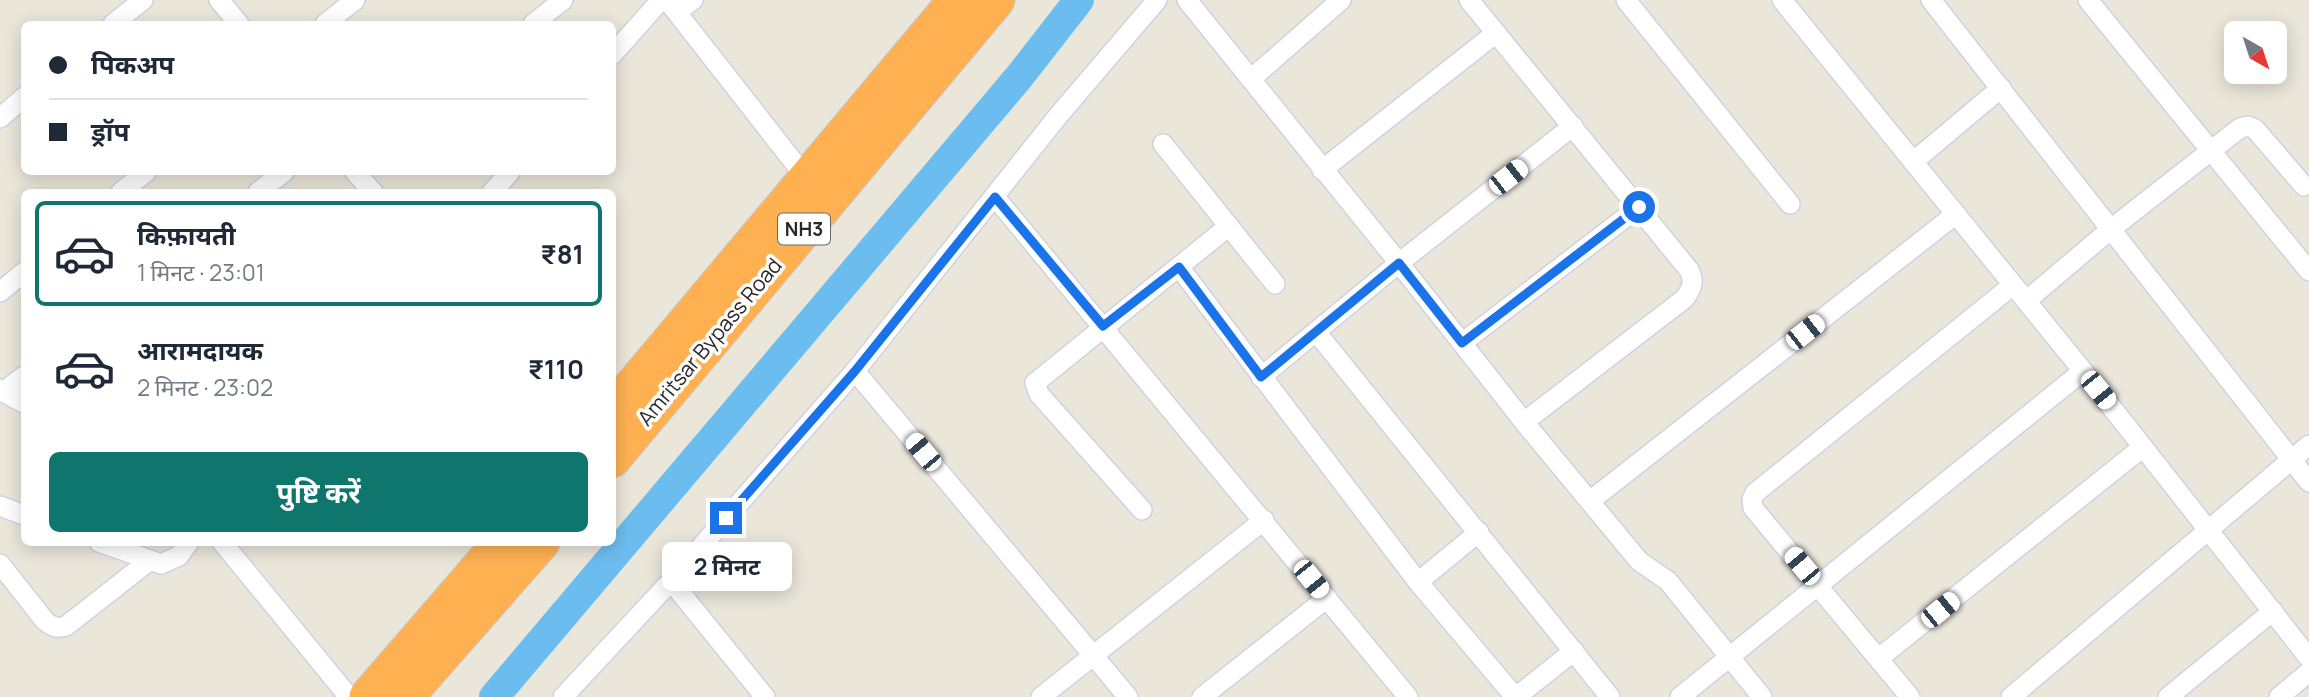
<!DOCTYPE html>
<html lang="hi">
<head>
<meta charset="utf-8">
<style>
	:root { --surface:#fff; --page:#f2f2f3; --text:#1f2937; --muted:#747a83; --line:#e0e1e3; --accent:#0f766e }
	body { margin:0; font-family:Manrope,"Noto Sans Devanagari",sans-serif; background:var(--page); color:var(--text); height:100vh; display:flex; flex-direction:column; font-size:26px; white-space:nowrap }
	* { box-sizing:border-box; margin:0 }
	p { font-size:23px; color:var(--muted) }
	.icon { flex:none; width:38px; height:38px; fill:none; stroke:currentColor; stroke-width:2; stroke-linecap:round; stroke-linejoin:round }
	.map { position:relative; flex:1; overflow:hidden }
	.panel { position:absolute; left:21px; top:189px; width:595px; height:357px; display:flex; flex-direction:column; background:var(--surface); border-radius:10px; box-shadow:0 4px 18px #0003 }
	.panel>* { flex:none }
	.hud { position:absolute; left:21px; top:21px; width:595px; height:154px; border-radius:10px; box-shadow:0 4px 18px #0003; display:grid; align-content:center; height:154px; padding:0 28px; background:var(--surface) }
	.needle { width:46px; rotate:141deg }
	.buttons { position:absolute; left:2224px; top:21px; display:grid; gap:14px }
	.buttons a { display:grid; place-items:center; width:63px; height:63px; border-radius:10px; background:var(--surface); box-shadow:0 4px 18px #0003; font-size:35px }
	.end { position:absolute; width:32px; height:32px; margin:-16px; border:9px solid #1a73e8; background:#fff; box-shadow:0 0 0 4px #fff }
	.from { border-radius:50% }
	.bubble { position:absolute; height:49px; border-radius:10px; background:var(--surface); box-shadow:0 4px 18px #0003; font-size:23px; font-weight:700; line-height:49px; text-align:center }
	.car { position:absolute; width:21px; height:42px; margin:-21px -10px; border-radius:9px; box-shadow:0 0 5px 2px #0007; background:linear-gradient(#fff 24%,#345 0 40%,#fff 0 76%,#345 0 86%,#fff 0) }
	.hud b { display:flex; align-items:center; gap:24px; height:66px; font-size:26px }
	.hud b+b { border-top:2px solid var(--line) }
	.hud i { width:18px; height:18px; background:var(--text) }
	ul { padding:12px 0 0; list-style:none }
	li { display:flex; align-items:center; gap:21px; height:105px; margin:0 14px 10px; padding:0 14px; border:4px solid transparent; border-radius:10px }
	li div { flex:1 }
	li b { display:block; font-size:26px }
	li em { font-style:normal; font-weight:700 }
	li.active { border-color:var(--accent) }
	li>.icon { width:63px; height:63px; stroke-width:1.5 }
	.cta { display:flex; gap:14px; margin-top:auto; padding:14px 28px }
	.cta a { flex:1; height:80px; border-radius:10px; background:var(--accent); color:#fff; font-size:28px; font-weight:700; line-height:80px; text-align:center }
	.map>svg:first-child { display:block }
</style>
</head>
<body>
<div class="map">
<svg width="2309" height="697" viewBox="0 0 2309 697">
	<rect width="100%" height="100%" fill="#ebe6da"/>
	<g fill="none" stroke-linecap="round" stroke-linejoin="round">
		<polyline stroke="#6cbdef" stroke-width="30" points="494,697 1019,77 1079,0"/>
		<g stroke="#d0d1e2" stroke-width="22">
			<g id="street">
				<polyline points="219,0 239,24"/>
				<polyline points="667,0 807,179"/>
				<polyline points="1187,0 1399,263 1524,422 1639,561 1668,581 1762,697"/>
				<path d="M1469 0 1689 270C1695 282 1692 289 1684 299L1524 422"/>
				<polyline points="1626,0 1790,204"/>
				<polyline points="1782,0 2083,371 2309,658"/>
				<polyline points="1931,0 2309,482"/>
				<polyline points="2088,0 2309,271"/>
				<polyline points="677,12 693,0"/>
				<polyline points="113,24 143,0"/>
				<polyline points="325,24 355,0"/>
				<polyline points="533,24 563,0"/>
				<polyline points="612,55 661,0"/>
				<polyline points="1251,79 1341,0"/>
				<polyline points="0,118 24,97"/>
				<polyline points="1163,144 1275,284"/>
				<polyline points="1913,162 2001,88"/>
				<polyline points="1322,170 1496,33"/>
				<polyline points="355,172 373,192"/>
				<polyline points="121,192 146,172"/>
				<polyline points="258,192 284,172"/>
				<polyline points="492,192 510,172"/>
				<polyline points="995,197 1408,697"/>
				<polyline points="1179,267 1418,582 1515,697"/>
				<polyline points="0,292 24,272"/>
				<polyline points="2026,301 2111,229 2240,128 2248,126 2255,129 2304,186"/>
				<polyline points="1317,333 1610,697"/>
				<polyline points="1462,343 1639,207"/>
				<polyline points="855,371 1128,697"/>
				<polyline points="1261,377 1399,263 1573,126"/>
				<polyline points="0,389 3,392 24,376"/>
				<polyline points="3,392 24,403"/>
				<polyline points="1590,501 1956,214"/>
				<polyline points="0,506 24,515"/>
				<polyline points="1142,510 1039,394 1035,383 1229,226"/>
				<polyline points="99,542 161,564 179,556 189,542"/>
				<polyline points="222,542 349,697"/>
				<path d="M0 564 45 621C53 627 57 629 66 626L149 561"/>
				<polyline points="671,581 765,697"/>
				<polyline points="1418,582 1479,532"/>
				<polyline points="1879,658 2143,447"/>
				<polyline points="563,697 671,581 855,371 1058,116 1157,0"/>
				<polyline points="1041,697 1264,520"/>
				<polyline points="1202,697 1327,598"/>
				<polyline points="1516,697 1574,651"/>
				<polyline points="1680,697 2083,371"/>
				<polyline points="1910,697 1753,508 1752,499 1755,493 2013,285"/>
				<polyline points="2011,697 2309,445"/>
				<polyline points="2168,697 2273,611"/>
				<polyline points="2279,697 2309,672"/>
			</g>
		</g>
		<g stroke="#c7c7c7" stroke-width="39">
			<g id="highway">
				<polyline points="612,411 957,0"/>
				<polyline points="612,459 996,0"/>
				<polyline points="368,697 502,542"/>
				<polyline points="405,697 541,542"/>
			</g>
		</g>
		<use href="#street" stroke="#fff" stroke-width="19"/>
		<use href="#highway" stroke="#ffb152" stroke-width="37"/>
	</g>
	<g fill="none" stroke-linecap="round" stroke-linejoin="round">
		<polyline stroke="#1a73e8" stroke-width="9" points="726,518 855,371 995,197 1103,326 1179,267 1261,377 1399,263 1462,343 1639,207"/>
	</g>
	<g text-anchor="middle" stroke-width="7" stroke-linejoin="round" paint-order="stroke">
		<rect fill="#fff" stroke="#696969" stroke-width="2" x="778" y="213.5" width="52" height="31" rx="5"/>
		<g font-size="19" font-weight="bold" fill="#292929">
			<text x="804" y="236">NH3</text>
		</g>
		<g font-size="21" fill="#292929" stroke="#fff">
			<text transform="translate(710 342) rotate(-50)" y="7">Amritsar Bypass Road</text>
		</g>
	</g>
</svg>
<div class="buttons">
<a><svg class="needle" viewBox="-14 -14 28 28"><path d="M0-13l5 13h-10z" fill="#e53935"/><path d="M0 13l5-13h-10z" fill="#747a83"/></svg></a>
</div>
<i class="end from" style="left:1639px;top:207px"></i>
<i class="end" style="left:726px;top:518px"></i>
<div class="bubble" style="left:662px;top:542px;width:130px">2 मिनट</div>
<i class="car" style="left:1508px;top:177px;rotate:52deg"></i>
<i class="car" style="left:1805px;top:332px;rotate:52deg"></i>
<i class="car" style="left:2098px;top:390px;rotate:141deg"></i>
<i class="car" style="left:923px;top:452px;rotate:320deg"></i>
<i class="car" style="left:1802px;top:566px;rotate:320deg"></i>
<i class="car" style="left:1311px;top:579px;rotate:141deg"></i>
<i class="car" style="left:1940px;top:610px;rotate:51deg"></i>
<div class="hud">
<b><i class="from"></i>पिकअप</b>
<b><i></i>ड्रॉप</b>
</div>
<section class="panel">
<ul>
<li class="active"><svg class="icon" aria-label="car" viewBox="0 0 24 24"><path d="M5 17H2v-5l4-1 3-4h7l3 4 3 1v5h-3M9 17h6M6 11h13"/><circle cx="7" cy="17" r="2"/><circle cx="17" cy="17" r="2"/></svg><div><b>किफ़ायती</b><p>1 मिनट · 23:01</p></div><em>₹81</em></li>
<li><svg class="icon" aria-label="car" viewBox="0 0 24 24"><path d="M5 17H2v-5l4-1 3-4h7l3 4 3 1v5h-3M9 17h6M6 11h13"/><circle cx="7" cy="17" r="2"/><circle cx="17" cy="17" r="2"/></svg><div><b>आरामदायक</b><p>2 मिनट · 23:02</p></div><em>₹110</em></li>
</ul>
<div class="cta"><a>पुष्टि करें</a></div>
</section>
</div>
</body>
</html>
